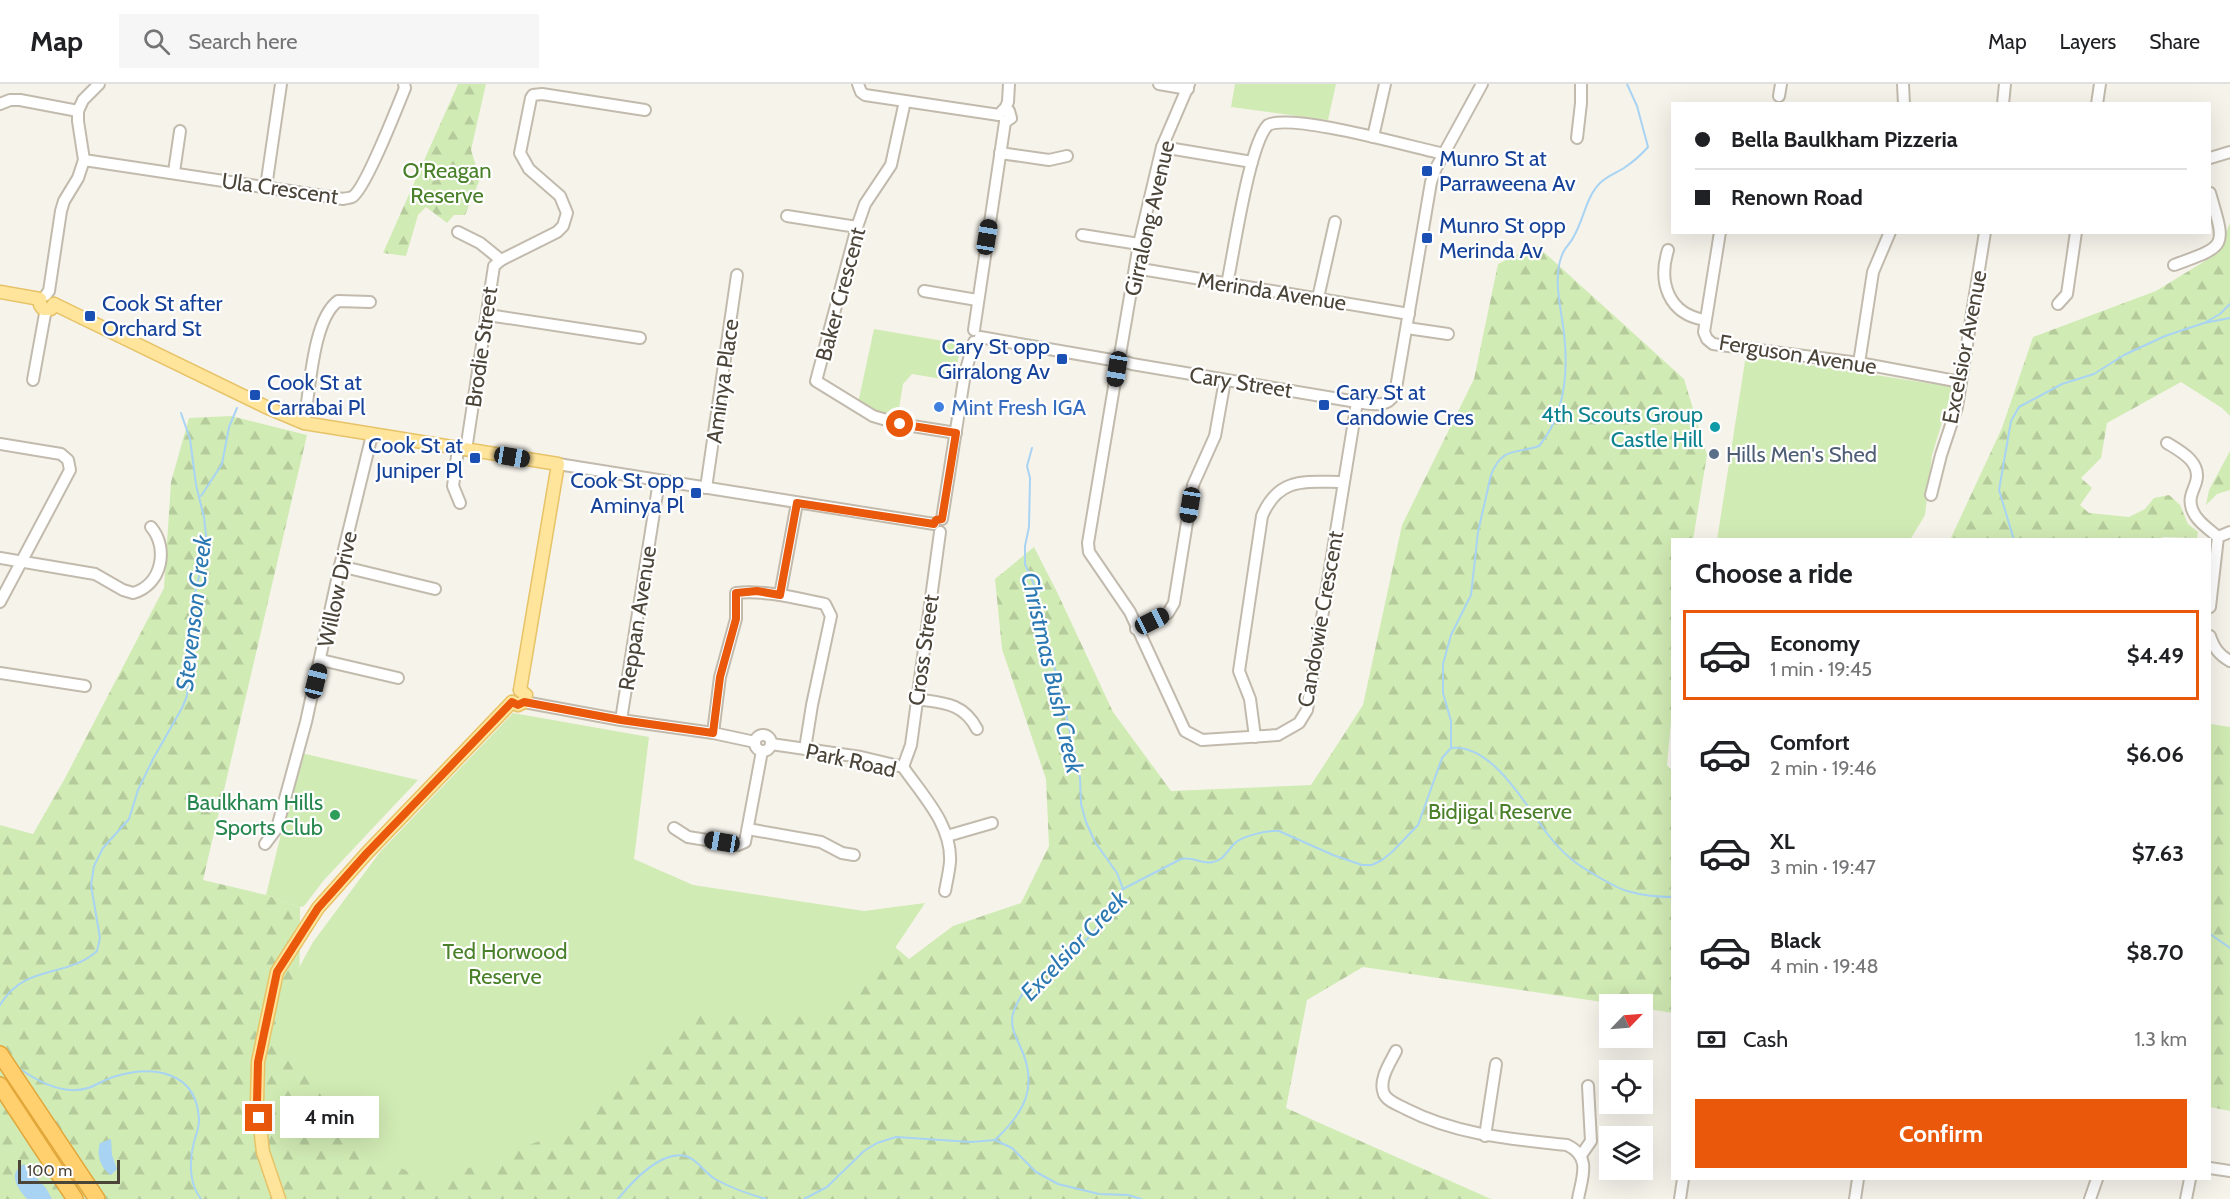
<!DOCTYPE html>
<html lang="en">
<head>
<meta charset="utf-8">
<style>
	:root { --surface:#fff; --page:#f6f6f6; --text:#202124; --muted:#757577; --line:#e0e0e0; --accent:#ea580c }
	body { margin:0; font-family:Cabin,sans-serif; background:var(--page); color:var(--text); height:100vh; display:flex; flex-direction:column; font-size:22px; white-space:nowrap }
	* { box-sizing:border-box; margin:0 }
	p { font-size:20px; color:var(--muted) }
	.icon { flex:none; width:33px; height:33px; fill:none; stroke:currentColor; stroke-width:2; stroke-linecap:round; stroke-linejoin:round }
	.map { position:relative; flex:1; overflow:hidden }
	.drawer { position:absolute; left:1671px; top:454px; width:540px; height:642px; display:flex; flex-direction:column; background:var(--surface); border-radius:0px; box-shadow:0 6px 24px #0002 }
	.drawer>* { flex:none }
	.top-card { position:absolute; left:1671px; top:18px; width:540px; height:132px; border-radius:0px; box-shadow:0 6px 24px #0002; display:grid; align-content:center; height:132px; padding:0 24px; background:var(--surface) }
	.needle { width:39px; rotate:65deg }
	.controls { position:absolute; left:1599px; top:910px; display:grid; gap:12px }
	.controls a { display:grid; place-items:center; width:54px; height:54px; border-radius:0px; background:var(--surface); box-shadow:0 6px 24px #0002; font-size:30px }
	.scale { position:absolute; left:18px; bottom:15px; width:102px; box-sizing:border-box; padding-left:6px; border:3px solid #4b4439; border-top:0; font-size:16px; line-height:21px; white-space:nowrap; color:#4b4439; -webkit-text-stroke:4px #fff; paint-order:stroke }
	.end { position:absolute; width:27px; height:27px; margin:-14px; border:8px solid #ea580c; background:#fff; box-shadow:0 0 0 3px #fff }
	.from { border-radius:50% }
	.bubble { position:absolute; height:42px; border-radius:0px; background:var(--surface); box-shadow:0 6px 24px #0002; font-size:20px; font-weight:700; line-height:42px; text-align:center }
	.car { position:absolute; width:18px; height:36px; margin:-18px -9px; border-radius:8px; box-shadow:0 0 4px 2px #0007; background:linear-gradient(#222 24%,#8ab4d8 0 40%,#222 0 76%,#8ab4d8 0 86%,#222 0) }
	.top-card b { display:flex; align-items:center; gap:21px; height:57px; font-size:22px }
	.top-card b+b { border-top:2px solid var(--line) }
	.top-card i { width:15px; height:15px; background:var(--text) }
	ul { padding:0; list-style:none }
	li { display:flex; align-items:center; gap:18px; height:90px; margin:0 12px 9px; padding:0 12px; border:3px solid transparent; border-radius:0px }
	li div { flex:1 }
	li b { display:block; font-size:22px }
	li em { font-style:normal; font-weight:700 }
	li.current { border-color:var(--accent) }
	li>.icon { width:54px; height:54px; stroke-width:1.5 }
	h2 { padding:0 24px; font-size:27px; line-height:72px }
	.pay { display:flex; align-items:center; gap:15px; height:66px; padding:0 24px; font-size:22px }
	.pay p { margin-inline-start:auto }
	.button { display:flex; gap:12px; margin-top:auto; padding:12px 24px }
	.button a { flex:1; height:69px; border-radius:0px; background:var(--accent); color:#fff; font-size:24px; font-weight:700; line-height:69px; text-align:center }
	header { display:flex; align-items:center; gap:36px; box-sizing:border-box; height:84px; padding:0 30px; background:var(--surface); border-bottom:2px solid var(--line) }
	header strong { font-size:28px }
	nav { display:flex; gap:33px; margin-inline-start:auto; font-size:21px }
	.search { width:420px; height:54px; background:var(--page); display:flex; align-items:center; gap:15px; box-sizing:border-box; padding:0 21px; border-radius:0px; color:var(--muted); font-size:22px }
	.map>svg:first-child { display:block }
</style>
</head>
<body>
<header>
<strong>Map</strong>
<div class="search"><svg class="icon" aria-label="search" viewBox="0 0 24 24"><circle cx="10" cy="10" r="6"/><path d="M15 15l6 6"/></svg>Search here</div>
<nav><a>Map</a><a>Layers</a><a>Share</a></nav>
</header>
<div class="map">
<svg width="2230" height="1115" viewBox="0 0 2230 1115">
	<defs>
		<pattern id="forest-firs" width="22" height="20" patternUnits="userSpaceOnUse" patternTransform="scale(1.5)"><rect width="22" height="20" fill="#d1ebb4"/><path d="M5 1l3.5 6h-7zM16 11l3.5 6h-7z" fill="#b5cb9c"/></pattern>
	</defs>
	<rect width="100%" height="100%" fill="#f6f3eb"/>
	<g fill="url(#forest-firs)">
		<polygon points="458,0 486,0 471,66 480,95 465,131 454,131 447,139 426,123 418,131 406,172 383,169"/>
		<polygon points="2230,139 2230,332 2222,324 2181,298 2107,339 2101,374 2081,394 2092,404 2080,421 2089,429 2129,433 2145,425 2154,414 2169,411 2180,421 2188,440 2198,448 2197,454 2162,453 2162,456 1950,456 2002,344 2033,253 2156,207 2218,169"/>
		<polygon points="1536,161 1684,295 1707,371 1693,456 1672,456 1672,627 1667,681 1672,687 1672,929 1643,924 1642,921 1623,921 1363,883 1307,916 1286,1024 1491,1115 0,1115 0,741 33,750 64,696 164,504 171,398 189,334 231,332 307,351 203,796 266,811 300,823 299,938 601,970 873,844 909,875 953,842 1021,819 1049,762 1046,695 1002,565 995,495 1034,463 1057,508 1113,628 1171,707 1311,701 1363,621 1402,441 1474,295 1498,180"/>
		<polygon points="2230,367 2230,406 2217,410 2206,421 2209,406"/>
		<polygon points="2210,640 2230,643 2230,1027 2210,1023"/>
	</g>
	<g fill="#d1ebb4">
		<polygon points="1235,0 1336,0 1328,36 1231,23"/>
		<polygon points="874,245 961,260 954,297 912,290 903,300 898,330 894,333 874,328 858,319"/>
		<polygon points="1746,271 1953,303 1932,371 1925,431 1910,456 1717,456"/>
		<polygon points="513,629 649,653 634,775 693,801 864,827 925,819 889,873 811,933 696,928 571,1045 432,1098 363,1067 273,947 295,891 313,858 380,768"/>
		<polygon points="301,669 418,696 324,796 304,822 300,823 266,811"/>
	</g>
	<g fill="#a8d3f3">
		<path d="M111 1055 112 1071 117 1085 111 1091C101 1085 96 1070 100 1059Z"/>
		<path d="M24 1080 46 1104 52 1115H27C17 1104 7 1089 24 1080Z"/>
	</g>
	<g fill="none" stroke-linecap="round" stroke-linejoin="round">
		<g stroke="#a8d3f3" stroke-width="2">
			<polyline points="2206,238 2220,230 2230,220"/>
			<polyline points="1032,364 1027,382 1030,394 1029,443 1025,462 1025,480 1036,505 1041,549 1055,585 1062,611 1080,694 1081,720 1086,738 1095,758 1117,789 1123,805"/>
			<polyline points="201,412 222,380 229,343 237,324"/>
			<polyline points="2014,456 1999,406 2011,337 2019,323 2062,300 2094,290 2124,271 2165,252 2204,239 2230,234"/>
			<path d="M1451 664V637L1443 609V580L1451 551 1471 511 1478 448 1491 391C1502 362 1517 370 1539 362 1568 327 1569 278 1562 235 1559 215 1554 191 1562 171 1564 164 1571 159 1574 152 1584 135 1586 113 1600 99 1607 92 1616 89 1624 84 1633 78 1641 71 1648 63L1637 22 1627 0"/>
			<polyline points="2210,850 2230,864"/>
			<path d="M0 921C25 879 66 895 97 867L100 854 91 801 94 782 103 764 129 735 138 706 153 675 182 624 187 612 193 517 207 460 204 433 196 401 190 355 181 329"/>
			<path d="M16 982C35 996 63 1012 88 1004 97 1001 104 996 113 993 152 981 197 986 199 1036 199 1044 196 1051 194 1058 189 1077 189 1100 201 1115"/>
			<path d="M995 1056C1025 1028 1039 1002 1020 962 1015 952 1009 939 1014 927 1026 890 1068 877 1092 850 1104 836 1108 817 1123 805L1181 775C1193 772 1202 781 1213 778 1224 776 1227 767 1234 760 1241 752 1268 746 1279 747L1333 771 1362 781H1372L1382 776 1392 768 1418 741 1442 674 1451 664C1493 659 1528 725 1549 752 1556 761 1566 771 1575 778 1584 785 1616 804 1627 807 1641 811 1658 813 1672 813"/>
			<path d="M618 1115C632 1098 660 1066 686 1072 697 1075 705 1089 715 1095 731 1104 748 1110 766 1115"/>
			<polyline points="804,1115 827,1103 864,1067 877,1059 896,1053 971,1058 995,1056 1012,1064 1036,1088 1058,1100 1099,1110 1128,1111 1141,1115"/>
		</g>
		<g stroke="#c2bbad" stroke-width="14">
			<g id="minor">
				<polyline points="858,0 861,8 865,11 999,31"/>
				<polyline points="1159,0 1188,5"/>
				<polyline points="1903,0 1904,20"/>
				<polyline points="1779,12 1781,0"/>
				<polyline points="905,17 891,81 865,120 857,143 816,297 873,332 900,340 956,349"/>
				<polyline points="0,20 10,16 20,16 78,27"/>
				<polyline points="2003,20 2005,0"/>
				<polyline points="2097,20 2100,0"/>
				<polyline points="1005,25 1008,18 1009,0"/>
				<polyline points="999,31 1003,26 1009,27 1011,34 1005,38"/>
				<polyline points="1373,53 1385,0"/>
				<polyline points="1577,54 1581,19 1581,0"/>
				<polyline points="1162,63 1252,78"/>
				<polyline points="1000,69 1049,76 1067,72"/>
				<polyline points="2210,74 2230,68"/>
				<path d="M84 76 343 115C346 114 350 114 352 113 365 106 398 21 405 4L404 0"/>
				<polyline points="174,88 180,47"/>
				<polyline points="266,103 281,0"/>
				<polyline points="787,132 857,143"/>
				<polyline points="458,148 480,159 501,176"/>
				<polyline points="1720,148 1704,248 1707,255 1713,260 1859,279 1961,298"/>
				<polyline points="1082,151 1139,160"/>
				<path d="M1668 166C1658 198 1668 230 1705 236"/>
				<path d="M2174 181C2228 161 2226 164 2210 109"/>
				<polyline points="1135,184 1409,230"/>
				<path d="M1227 200C1234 168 1249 60 1268 41 1293 29 1411 63 1444 70"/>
				<polyline points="924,207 977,216"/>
				<polyline points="46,211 49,207 61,127 64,117 78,94 84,76 78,37 78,27 83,16 99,0"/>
				<polyline points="1318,214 1335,138"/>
				<polyline points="2058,220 2067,210 2076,148"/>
				<polyline points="488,231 640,254"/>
				<polyline points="1407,244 1448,250"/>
				<polyline points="974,246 1005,38"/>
				<polyline points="980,253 1112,276"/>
				<polyline points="1120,271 1139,160 1162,63 1189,0"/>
				<path d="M1126 278 1132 280 1357 318C1372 320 1386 325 1395 310L1431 98 1436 84 1482 0"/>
				<polyline points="1859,279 1873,188 1890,148"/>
				<polyline points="1117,285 1088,459 1089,468 1130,528 1185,647 1202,656 1278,651 1299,639 1307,626 1357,318"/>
				<polyline points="33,296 45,230 48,226"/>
				<path d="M304 339C310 308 312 236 338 217L370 218"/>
				<path d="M2167 359C2180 367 2202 378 2196 398 2193 408 2188 414 2192 425 2196 437 2209 445 2218 453"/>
				<polyline points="0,360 61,370 68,376 70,386 0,518"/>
				<polyline points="458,365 453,402 460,419"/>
				<polyline points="466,366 494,182 501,176 557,148 563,142 567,129 560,112 529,85 520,69 531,14 533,11 542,10 645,26"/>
				<polyline points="558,380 934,440"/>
				<polyline points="706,404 737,191"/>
				<polyline points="1931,411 1941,371 1957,323 1985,148"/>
				<polyline points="942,435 965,289 974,258"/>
				<path d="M0 474 95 490 123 506 133 509C162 501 169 464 151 443"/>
				<polyline points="340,482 435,505"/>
				<polyline points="780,511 797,419"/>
				<polyline points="2210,523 2218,453 2230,448"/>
				<polyline points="1136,545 1168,529 1174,519 1193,401 1215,352 1225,296"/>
				<path d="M2210 552C2214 564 2219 571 2230 577"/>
				<polyline points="321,576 398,594"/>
				<polyline points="0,589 85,602"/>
				<path d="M916 615C942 619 963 618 977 645"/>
				<polyline points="524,618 621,636 713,649 755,658"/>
				<polyline points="621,636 659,397"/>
				<path d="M713 649 720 593 736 535V509C766 506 795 514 825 520L831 532 812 621 805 665"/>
				<circle cx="763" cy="659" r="8"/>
				<path d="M1255 653 1250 615 1239 587 1262 432C1279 392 1306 398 1343 398"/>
				<path d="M771 660 861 673 903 683C923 712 952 741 950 778 949 788 947 797 945 807"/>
				<polyline points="903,683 911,661 940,448"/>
				<polyline points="674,744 688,753 738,761 745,758 762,667"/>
				<polyline points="748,745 821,758 842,769 854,771"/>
				<polyline points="947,752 992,739"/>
				<polyline points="265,760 277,744 306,638 340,482 372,351"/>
				<path d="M1396 967C1390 979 1378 996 1384 1010 1388 1018 1399 1021 1406 1025 1457 1051 1511 1055 1567 1061 1592 1073 1582 1093 1578 1115"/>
				<polyline points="1485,1052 1496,980"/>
				<polyline points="1582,1070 1591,1057 1588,1002"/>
				<polyline points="2210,1084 2230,1087"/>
				<polyline points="1680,1115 1683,1095"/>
				<polyline points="1855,1115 1858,1095"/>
				<polyline points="2090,1115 2097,1095"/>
				<polyline points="2186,1115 2190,1095"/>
			</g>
		</g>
		<g stroke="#e7c368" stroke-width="15">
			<g id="major">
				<polyline points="0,208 40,215"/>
				<polyline points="40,215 40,221 43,225 51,225 54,220"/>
				<polyline points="54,220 266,323 304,339 558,380 520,606"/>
				<polyline points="512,618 518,621 524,618 526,611 520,606"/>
				<polyline points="279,1115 263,1068 257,1018 258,978 277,888 318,824 367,769 512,618"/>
			</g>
		</g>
		<g stroke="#e2a639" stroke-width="18">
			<g id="highway">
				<polyline points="0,970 97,1115"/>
				<polyline points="0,1001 75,1115"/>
			</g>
		</g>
		<use href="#minor" stroke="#fff" stroke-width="10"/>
		<use href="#major" stroke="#ffe49b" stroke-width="12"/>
		<use href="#highway" stroke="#ffd06d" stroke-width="15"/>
	</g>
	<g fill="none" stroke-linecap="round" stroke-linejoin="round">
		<polyline stroke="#ea580c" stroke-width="8" points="259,1034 257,1018 258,978 277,888 318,824 367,769 512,618 518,621 524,618 621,636 713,649 720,593 736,535 736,509 757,507 780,511 797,419 934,440 936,436 942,435 956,349 900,340"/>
	</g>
	<g fill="#1a4fb4" stroke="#fff" stroke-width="2">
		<rect x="1421" y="81" width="12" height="12" rx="3"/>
		<rect x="1421" y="148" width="12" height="12" rx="3"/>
		<rect x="84" y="226" width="12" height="12" rx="3"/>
		<rect x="1056" y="269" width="12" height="12" rx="3"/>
		<rect x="249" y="305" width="12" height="12" rx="3"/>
		<rect x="1318" y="315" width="12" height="12" rx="3"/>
		<rect x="469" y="368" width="12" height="12" rx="3"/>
		<rect x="690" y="403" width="12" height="12" rx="3"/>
	</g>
	<circle fill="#3f7fe0" stroke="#fff" stroke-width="2" cx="939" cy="323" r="6"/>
	<circle fill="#0f9aa8" stroke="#fff" stroke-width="2" cx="1715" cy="343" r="6"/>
	<circle fill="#5c6f8a" stroke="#fff" stroke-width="2" cx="1714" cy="370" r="6"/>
	<circle fill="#2e9e5b" stroke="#fff" stroke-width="2" cx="335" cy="731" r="6"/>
	<g text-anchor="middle" stroke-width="4.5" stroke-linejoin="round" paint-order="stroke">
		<g font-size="22" fill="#164399" stroke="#fff" text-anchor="start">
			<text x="1439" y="82">Munro St at<tspan x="1439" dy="25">Parraweena Av</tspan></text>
			<text x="1439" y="149">Munro St opp<tspan x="1439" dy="25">Merinda Av</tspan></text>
			<text x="102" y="227">Cook St after<tspan x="102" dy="25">Orchard St</tspan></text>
			<text x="1050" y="270" text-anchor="end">Cary St opp<tspan x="1050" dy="25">Girralong Av</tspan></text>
			<text x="267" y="306">Cook St at<tspan x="267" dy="25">Carrabai Pl</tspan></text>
			<text x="1336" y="316">Cary St at<tspan x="1336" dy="25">Candowie Cres</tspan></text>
			<text x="463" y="369" text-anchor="end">Cook St at<tspan x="463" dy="25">Juniper Pl</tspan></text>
			<text x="684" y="404" text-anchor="end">Cook St opp<tspan x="684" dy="25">Aminya Pl</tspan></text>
		</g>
		<g font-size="22" fill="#498029" stroke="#fff">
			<text x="447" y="94">O'Reagan<tspan x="447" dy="25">Reserve</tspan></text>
			<text x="1500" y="735">Bidjigal Reserve</text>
			<text x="505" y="875">Ted Horwood<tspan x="505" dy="25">Reserve</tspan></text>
		</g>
		<g font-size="22" fill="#4b4439" stroke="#fff">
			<text transform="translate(280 104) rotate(8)" y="8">Ula Crescent</text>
			<text transform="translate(1149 134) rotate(-77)" y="8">Girralong Avenue</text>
			<text transform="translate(1272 207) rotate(9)" y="8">Merinda Avenue</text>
			<text transform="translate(840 210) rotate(-75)" y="8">Baker Crescent</text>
			<text transform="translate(481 263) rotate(-82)" y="8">Brodie Street</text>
			<text transform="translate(1964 263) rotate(-79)" y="8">Excelsior Avenue</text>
			<text transform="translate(1798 270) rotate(9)" y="8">Ferguson Avenue</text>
			<text transform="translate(722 297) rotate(-82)" y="8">Aminya Place</text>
			<text transform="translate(1241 298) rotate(9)" y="8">Cary Street</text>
			<text transform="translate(337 505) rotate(-78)" y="8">Willow Drive</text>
			<text transform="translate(637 534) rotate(-81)" y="8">Reppan Avenue</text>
			<text transform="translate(1320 535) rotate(-80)" y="8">Candowie Crescent</text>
			<text transform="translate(923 566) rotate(-82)" y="8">Cross Street</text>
			<text transform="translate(851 676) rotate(12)" y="8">Park Road</text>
		</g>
		<g font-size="22" fill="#366cbe" stroke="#fff" text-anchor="start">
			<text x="951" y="331">Mint Fresh IGA</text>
		</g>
		<g font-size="22" fill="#0d838f" stroke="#fff" text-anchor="end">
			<text x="1703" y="338">4th Scouts Group<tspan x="1703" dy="25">Castle Hill</tspan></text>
		</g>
		<g font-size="22" fill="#4e5e75" stroke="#fff" text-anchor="start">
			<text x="1726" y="378">Hills Men's Shed</text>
		</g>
		<g font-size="22" fill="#27864d" stroke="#fff" text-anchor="end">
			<text x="323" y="726">Baulkham Hills<tspan x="323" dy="25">Sports Club</tspan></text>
		</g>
		<g font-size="24" font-style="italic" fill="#2c78b2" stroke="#fff">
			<text transform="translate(194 529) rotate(-83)" y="8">Stevenson Creek</text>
			<text transform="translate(1052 589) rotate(77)" y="8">Christmas Bush Creek</text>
			<text transform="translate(1074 862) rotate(-46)" y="8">Excelsior Creek</text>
		</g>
	</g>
</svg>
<div class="controls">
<a><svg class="needle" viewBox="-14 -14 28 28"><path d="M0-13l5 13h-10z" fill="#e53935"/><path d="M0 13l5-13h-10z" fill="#757577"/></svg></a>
<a><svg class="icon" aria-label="locate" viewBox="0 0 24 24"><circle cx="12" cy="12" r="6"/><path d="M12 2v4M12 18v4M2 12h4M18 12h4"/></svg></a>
<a><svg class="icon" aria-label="layers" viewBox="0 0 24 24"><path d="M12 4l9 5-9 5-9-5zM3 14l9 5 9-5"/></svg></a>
</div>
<div class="scale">100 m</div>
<i class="end from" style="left:900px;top:340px"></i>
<i class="end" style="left:259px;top:1034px"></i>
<div class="bubble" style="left:280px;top:1012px;width:99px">4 min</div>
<i class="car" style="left:987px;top:153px;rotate:9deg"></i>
<i class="car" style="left:1117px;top:285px;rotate:189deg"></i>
<i class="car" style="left:512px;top:373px;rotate:99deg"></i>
<i class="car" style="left:1190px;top:421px;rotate:189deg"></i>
<i class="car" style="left:1152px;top:537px;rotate:63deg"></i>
<i class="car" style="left:316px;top:597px;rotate:14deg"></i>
<i class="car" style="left:722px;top:758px;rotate:280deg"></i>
<div class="top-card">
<b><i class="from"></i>Bella Baulkham Pizzeria</b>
<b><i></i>Renown Road</b>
</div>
<section class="drawer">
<h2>Choose a ride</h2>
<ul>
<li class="current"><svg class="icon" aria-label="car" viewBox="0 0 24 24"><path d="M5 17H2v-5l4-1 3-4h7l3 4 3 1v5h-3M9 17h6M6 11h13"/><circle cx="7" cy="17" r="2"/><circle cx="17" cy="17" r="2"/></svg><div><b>Economy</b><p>1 min · 19:45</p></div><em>$4.49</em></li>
<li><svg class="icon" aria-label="car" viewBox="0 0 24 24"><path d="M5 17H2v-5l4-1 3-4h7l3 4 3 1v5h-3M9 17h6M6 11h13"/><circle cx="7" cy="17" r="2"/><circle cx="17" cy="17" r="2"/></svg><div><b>Comfort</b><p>2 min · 19:46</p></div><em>$6.06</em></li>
<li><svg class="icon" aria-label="car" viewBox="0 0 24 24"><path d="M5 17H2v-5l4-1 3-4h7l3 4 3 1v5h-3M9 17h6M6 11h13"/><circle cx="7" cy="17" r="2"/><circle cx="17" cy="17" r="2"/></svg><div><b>XL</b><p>3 min · 19:47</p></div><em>$7.63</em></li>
<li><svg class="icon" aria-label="car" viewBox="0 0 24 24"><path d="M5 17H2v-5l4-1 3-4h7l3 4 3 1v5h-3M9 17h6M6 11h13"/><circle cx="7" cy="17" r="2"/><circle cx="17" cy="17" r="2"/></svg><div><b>Black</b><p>4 min · 19:48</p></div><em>$8.70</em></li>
</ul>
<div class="pay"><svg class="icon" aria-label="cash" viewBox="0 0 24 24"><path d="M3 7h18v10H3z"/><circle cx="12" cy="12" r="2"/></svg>Cash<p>1.3 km</p></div>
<div class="button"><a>Confirm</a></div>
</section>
</div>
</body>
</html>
